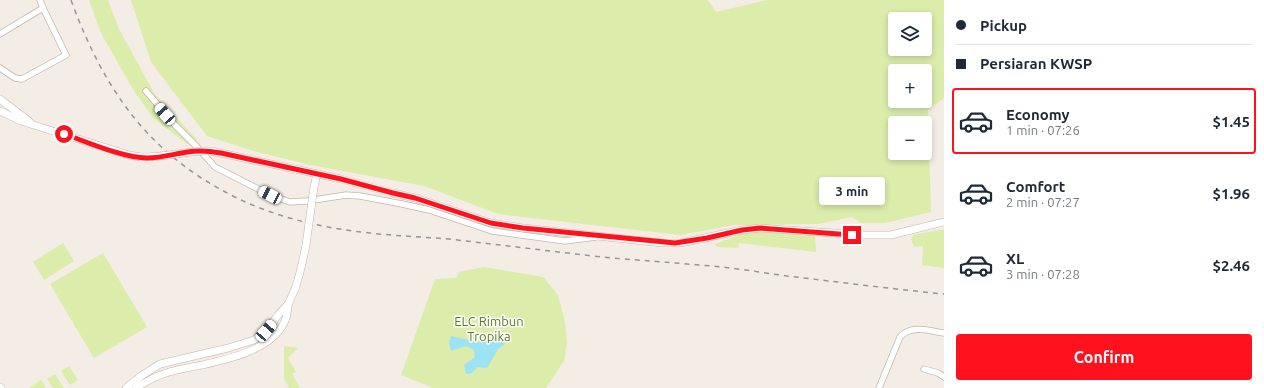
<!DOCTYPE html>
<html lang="en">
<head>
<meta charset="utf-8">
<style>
	:root { --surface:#fff; --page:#f2f2f3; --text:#1f2937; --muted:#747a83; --line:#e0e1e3; --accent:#ff121d }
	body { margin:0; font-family:Ubuntu,sans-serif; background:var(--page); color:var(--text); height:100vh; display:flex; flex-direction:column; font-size:15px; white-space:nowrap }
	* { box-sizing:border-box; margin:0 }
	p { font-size:13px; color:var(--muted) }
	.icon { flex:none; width:22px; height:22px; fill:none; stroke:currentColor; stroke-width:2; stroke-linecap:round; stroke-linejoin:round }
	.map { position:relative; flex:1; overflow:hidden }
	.panel { display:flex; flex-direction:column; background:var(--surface); width:320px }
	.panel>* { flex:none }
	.hud { display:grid; align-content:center; height:88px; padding:0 12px; background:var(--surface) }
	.tools { position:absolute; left:888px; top:12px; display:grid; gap:8px }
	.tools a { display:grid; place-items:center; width:44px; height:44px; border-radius:4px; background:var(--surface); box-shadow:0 2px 6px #0003; font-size:20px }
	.end { position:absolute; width:18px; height:18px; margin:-9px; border:5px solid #ff121d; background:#fff; box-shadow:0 0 0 2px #fff }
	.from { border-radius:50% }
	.bubble { position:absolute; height:28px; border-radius:4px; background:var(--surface); box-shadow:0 2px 6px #0003; font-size:13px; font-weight:700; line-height:28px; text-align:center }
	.car { position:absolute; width:12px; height:24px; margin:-12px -6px; border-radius:5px; box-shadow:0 0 3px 1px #0007; background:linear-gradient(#fff 24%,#345 0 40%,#fff 0 76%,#345 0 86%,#fff 0) }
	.hud b { display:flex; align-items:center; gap:14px; height:38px; font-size:15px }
	.hud b+b { border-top:1px solid var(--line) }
	.hud i { width:10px; height:10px; background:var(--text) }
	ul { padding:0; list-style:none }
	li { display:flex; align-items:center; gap:12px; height:66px; margin:0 8px 6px; padding:0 4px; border:2px solid transparent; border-radius:4px }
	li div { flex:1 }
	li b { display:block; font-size:15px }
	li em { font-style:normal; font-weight:700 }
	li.on { border-color:var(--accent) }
	li>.icon { width:36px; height:36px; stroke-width:1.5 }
	.action { display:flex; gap:8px; margin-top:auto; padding:8px 12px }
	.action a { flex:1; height:46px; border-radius:4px; background:var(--accent); color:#fff; font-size:16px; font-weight:700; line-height:46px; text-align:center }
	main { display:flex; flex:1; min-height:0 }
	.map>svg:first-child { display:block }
</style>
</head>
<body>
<main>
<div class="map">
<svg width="944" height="388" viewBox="0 0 944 388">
	<rect width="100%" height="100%" fill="#f4ede6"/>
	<g fill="#dbecab" fill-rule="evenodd">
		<polygon points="89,0 108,0 119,29 154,93 197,140 197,143 192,146 187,144 153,118 134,91 101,33"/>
		<path d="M131 0H708L716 12 767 0H944V98L928 110 931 212 885 223H861L852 217 818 224 734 225 680 235 498 214 424 186 311 165 257 152 207 136 151 62ZM895 19H925V49H895ZM895 71H925V101H895ZM895 123H925V153H895Z"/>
		<polygon points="944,229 944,268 922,265 923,246 914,247 911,239 913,235"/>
		<polygon points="749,231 815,235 816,252 739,243 738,248 717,247 715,245 715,244"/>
		<polygon points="63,243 74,261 44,280 33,262"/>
		<polygon points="103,253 147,327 94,358 50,284"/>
		<polygon points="484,267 543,277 558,295 565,322 567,343 564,361 546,388 433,388 401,375 435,279 456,278 459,272"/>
		<polygon points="284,346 298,348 288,358 296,372 292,374 300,388 289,388 284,378"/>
		<polygon points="69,366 78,380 70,385 61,371"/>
		<polygon points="55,374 64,388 53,388 47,379"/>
		<polygon points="41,380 46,388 29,388"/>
	</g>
	<polygon fill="#9de3f6" points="451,336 478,342 496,338 504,339 505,344 498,349 487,368 477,367 472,373 466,374 464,365 475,357 474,350 466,346 451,351 449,342"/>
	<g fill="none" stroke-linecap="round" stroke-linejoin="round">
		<g stroke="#c3b6ab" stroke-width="7">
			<g id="minor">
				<polyline points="0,34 43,8"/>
				<polyline points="0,68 15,78 22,79 66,55 43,8 40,0"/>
				<polyline points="146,91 175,125 197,147 215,167 270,195 290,202 307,201 346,195 360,196 402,204 429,210 492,231 565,241 596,237"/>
				<polyline points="924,369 938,373 944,377"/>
				<path d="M879 388 900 337C911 324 929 331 944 333"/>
			</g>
		</g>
		<g stroke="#c3b6ab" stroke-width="8">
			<g id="tertiary">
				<polyline points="0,99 30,122"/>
				<polyline points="0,111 21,121 129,155 141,157"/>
				<polyline points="211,151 341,179 393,193 415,198 491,223 523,228 663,243 681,243 742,230 760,228 863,235 891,235 944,222"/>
				<polyline points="314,187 317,174"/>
				<polyline points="0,387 1,388"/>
				<polyline points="126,388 141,376 160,364 228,348 254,340 266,331 279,314 289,303"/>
				<path d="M136 388C160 372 175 370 202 365 229 359 276 349 286 318 288 314 287 308 289 303 290 299 293 294 295 289 300 275 303 260 306 245"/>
			</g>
		</g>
		<use href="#minor" stroke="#fff" stroke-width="5.5"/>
		<use href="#tertiary" stroke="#fff" stroke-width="7"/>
		<path stroke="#969696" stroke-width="1.5" stroke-dasharray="5 5" stroke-linecap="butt" d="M71 0C101 82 142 146 220 189 265 215 319 228 370 233 397 236 423 237 449 239 500 245 550 251 601 257 634 260 666 262 699 265 729 267 758 272 787 276 839 282 892 289 944 294"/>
		<g stroke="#c3b6ab" stroke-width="8" stroke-linecap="butt">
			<g id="tertiary-bridge">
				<path d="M141 157C165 158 187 150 211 151"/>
				<polyline points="306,245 314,187"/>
			</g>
		</g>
		<use href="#tertiary-bridge" stroke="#fff" stroke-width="7"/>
	</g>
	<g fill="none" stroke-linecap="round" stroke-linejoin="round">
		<path stroke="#ff121d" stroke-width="5" d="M64 134C87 142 124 158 147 158 161 158 174 154 187 152 199 150 210 151 221 153L341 179 393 193 415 198 491 223 523 228 675 243 707 238 742 230 760 228 852 235"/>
	</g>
	<g text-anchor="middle" stroke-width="3" stroke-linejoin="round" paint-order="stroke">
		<g font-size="13" fill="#577e23" stroke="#fff">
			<text x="489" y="326">ELC Rimbun<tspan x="489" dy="15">Tropika</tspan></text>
		</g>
	</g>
</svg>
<div class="tools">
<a><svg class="icon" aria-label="layers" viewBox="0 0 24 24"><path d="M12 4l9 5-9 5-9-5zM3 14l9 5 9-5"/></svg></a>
<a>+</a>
<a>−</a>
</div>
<i class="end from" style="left:64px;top:134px"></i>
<i class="end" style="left:852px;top:235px"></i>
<div class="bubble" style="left:819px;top:177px;width:66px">3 min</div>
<i class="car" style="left:165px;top:114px;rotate:319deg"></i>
<i class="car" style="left:270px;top:195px;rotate:297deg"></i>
<i class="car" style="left:266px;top:331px;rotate:41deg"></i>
</div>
<section class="panel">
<div class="hud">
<b><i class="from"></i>Pickup</b>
<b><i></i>Persiaran KWSP</b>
</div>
<ul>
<li class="on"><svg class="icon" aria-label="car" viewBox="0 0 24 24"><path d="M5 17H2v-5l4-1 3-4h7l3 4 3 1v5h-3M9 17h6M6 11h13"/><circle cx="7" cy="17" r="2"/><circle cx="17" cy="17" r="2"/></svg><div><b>Economy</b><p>1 min · 07:26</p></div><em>$1.45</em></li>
<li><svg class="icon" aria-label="car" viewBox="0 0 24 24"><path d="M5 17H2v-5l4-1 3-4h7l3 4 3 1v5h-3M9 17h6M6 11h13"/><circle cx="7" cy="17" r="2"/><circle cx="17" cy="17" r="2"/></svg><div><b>Comfort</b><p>2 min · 07:27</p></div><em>$1.96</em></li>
<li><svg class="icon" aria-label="car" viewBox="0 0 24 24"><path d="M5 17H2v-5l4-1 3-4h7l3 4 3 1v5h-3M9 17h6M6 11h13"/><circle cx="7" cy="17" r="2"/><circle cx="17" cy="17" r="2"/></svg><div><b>XL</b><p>3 min · 07:28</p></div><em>$2.46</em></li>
</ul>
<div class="action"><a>Confirm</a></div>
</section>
</main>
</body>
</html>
